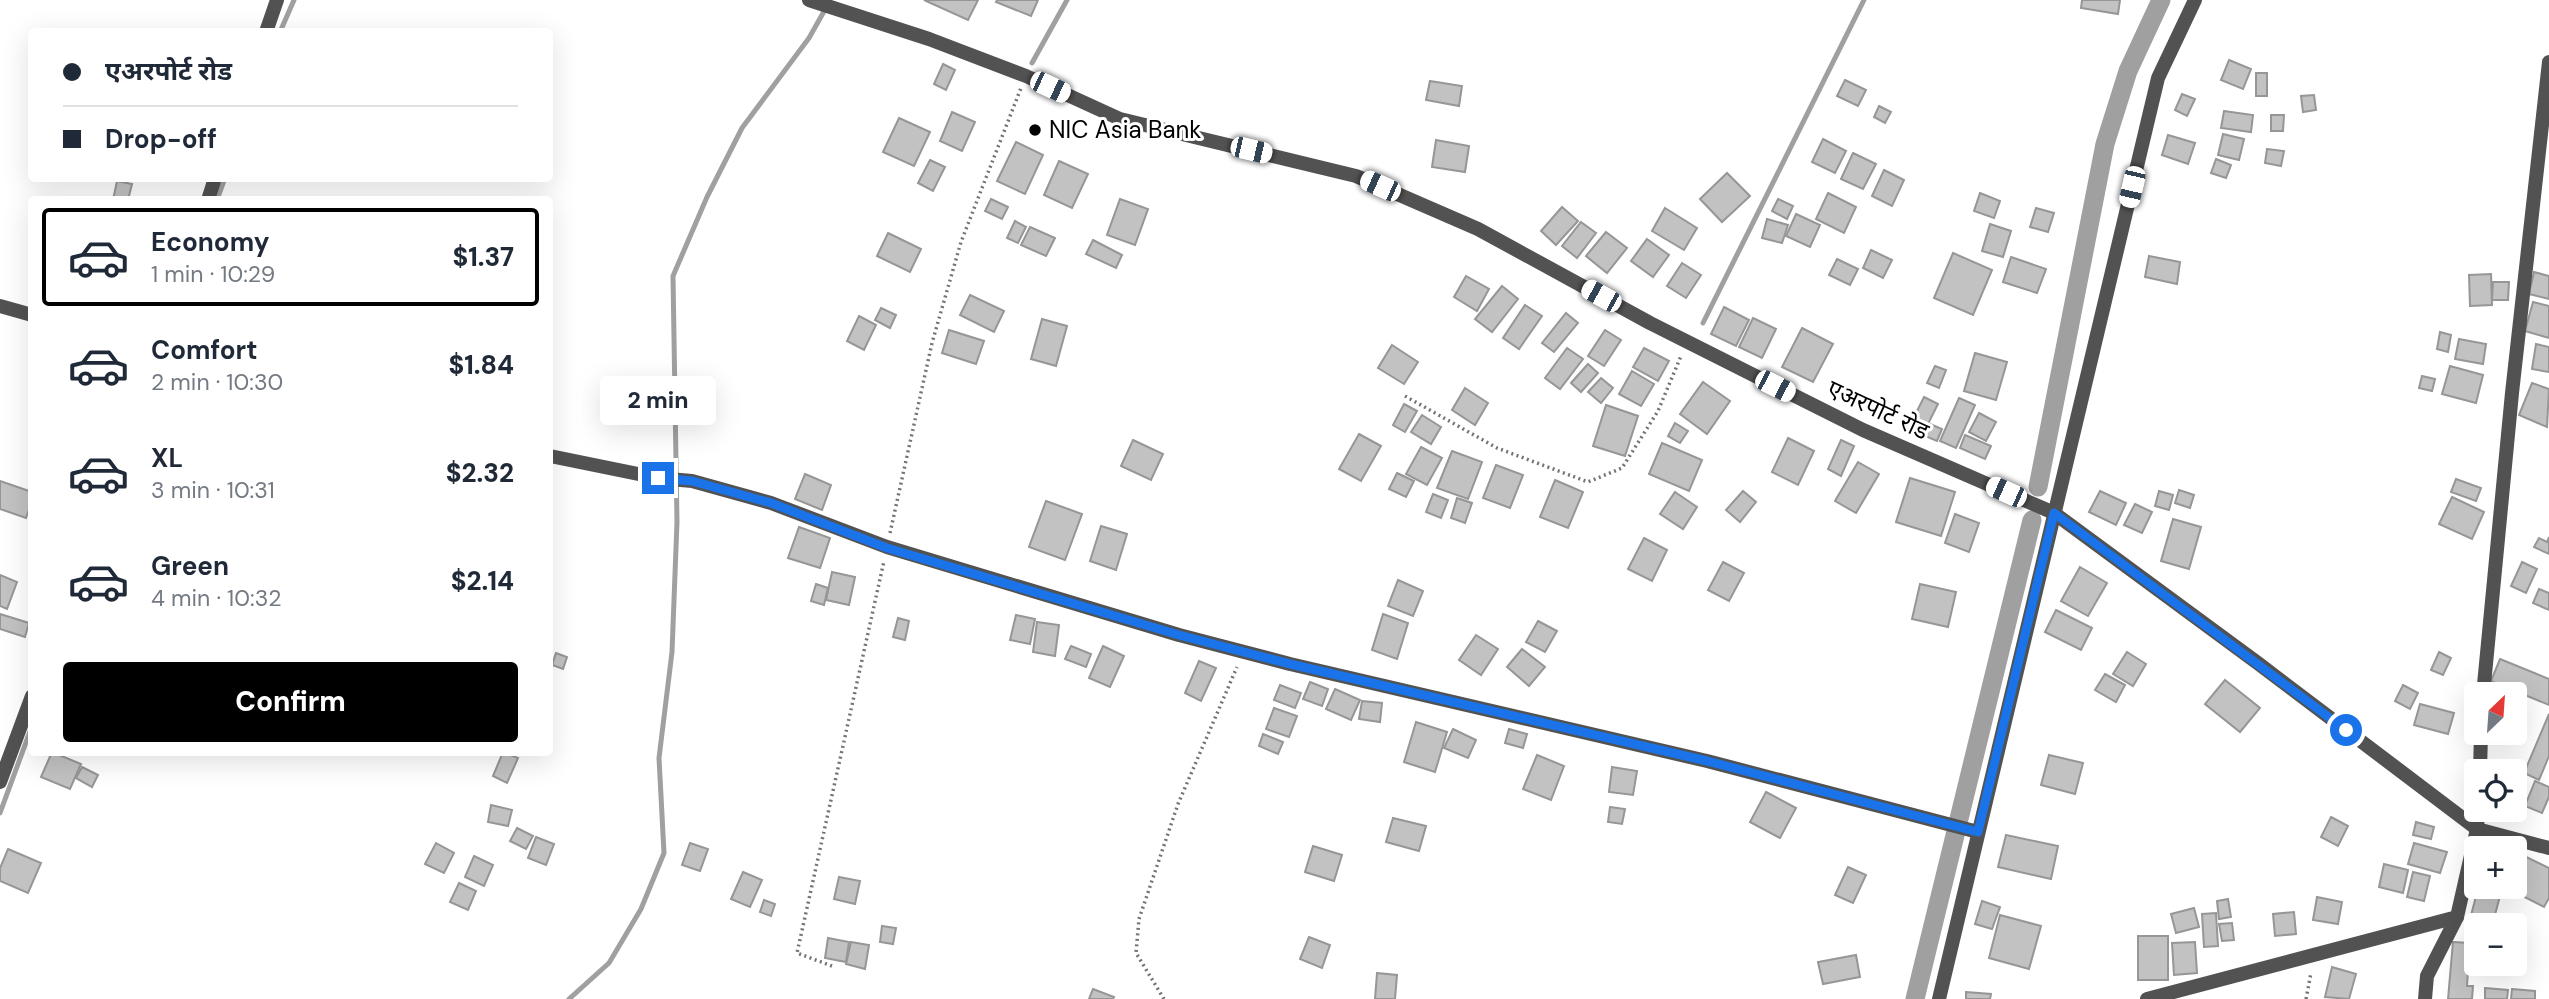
<!DOCTYPE html>
<html lang="en">
<head>
<meta charset="utf-8">
<style>
	:root { --surface:#fff; --page:#f6f6f7; --text:#1f2937; --muted:#747a83; --line:#e0e1e3; --accent:#000 }
	body { margin:0; font-family:"DM Sans","Noto Sans Devanagari",sans-serif; background:var(--page); color:var(--text); height:100vh; display:flex; flex-direction:column; font-size:26px; white-space:nowrap }
	* { box-sizing:border-box; margin:0 }
	p { font-size:23px; color:var(--muted) }
	.icon { flex:none; width:38px; height:38px; fill:none; stroke:currentColor; stroke-width:2; stroke-linecap:round; stroke-linejoin:round }
	.map { position:relative; flex:1; overflow:hidden }
	.drawer { position:absolute; left:28px; top:196px; width:525px; height:560px; display:flex; flex-direction:column; background:var(--surface); border-radius:7px; box-shadow:0 7px 28px #0002 }
	.drawer>* { flex:none }
	.banner { position:absolute; left:28px; top:28px; width:525px; height:154px; border-radius:7px; box-shadow:0 7px 28px #0002; display:grid; align-content:center; height:154px; padding:0 35px; background:var(--surface) }
	.needle { width:46px; rotate:25deg }
	.controls { position:absolute; left:2464px; top:682px; display:grid; gap:14px }
	.controls a { display:grid; place-items:center; width:63px; height:63px; border-radius:7px; background:var(--surface); box-shadow:0 7px 28px #0002; font-size:35px }
	.end { position:absolute; width:32px; height:32px; margin:-16px; border:9px solid #1a73e8; background:#fff; box-shadow:0 0 0 4px #fff }
	.from { border-radius:50% }
	.bubble { position:absolute; height:49px; border-radius:7px; background:var(--surface); box-shadow:0 7px 28px #0002; font-size:23px; font-weight:800; line-height:49px; text-align:center }
	.car { position:absolute; width:21px; height:42px; margin:-21px -10px; border-radius:9px; box-shadow:0 0 5px 2px #0007; background:linear-gradient(#fff 24%,#345 0 40%,#fff 0 76%,#345 0 86%,#fff 0) }
	.banner b { display:flex; align-items:center; gap:24px; height:66px; font-size:26px }
	.banner b+b { border-top:2px solid var(--line) }
	.banner i { width:18px; height:18px; background:var(--text) }
	ul { padding:12px 0 0; list-style:none }
	li { display:flex; align-items:center; gap:21px; height:98px; margin:0 14px 10px; padding:0 21px; border:4px solid transparent; border-radius:7px }
	li div { flex:1 }
	li b { display:block; font-size:26px }
	li em { font-style:normal; font-weight:800 }
	li.current { border-color:var(--accent) }
	li>.icon { width:63px; height:63px; stroke-width:1.5 }
	.action { display:flex; gap:14px; margin-top:auto; padding:14px 35px }
	.action a { flex:1; height:80px; border-radius:7px; background:var(--accent); color:#fff; font-size:28px; font-weight:800; line-height:80px; text-align:center }
	.map>svg:first-child { display:block }
</style>
</head>
<body>
<div class="map">
<svg width="2549" height="999" viewBox="0 0 2549 999">
	<rect width="100%" height="100%" fill="#fff"/>
	<g fill="none" stroke-linecap="round" stroke-linejoin="round">
		<g stroke="#a0a0a0" stroke-width="5">
			<polyline points="280,32 294,0"/>
			<polyline points="1032,63 1067,0"/>
			<polyline points="217,200 225,178"/>
			<polyline points="1703,323 1864,0"/>
			<polyline points="0,813 32,726"/>
			<polyline points="569,999 609,963 641,909 664,853 659,758 672,652 677,522 673,276 707,197 742,128 809,38 827,6"/>
		</g>
		<g stroke="#a0a0a0" stroke-width="19">
			<polyline points="2038,487 2105,144 2128,71 2161,0"/>
			<polyline points="1915,999 2032,520"/>
		</g>
	</g>
	<g fill="#c2c2c2" stroke="#969696" stroke-width="2">
		<polygon points="924,0 978,0 968,20"/>
		<polygon points="997,0 1038,0 1031,16 996,2"/>
		<polygon points="2082,0 2120,0 2118,14 2081,8"/>
		<polygon points="2229,60 2251,69 2243,89 2221,80"/>
		<polygon points="943,64 955,70 946,90 934,84"/>
		<rect x="2256" y="73" width="11" height="23"/>
		<polygon points="1845,80 1866,90 1858,106 1837,96"/>
		<polygon points="1430,81 1462,86 1459,106 1426,100"/>
		<polygon points="2182,94 2195,99 2187,116 2175,110"/>
		<polygon points="2314,95 2316,110 2303,112 2301,96"/>
		<polygon points="1879,106 1891,112 1885,123 1874,117"/>
		<polygon points="2224,111 2253,115 2251,132 2221,128"/>
		<polygon points="952,112 975,122 962,151 940,141"/>
		<polygon points="2271,115 2284,115 2283,131 2271,131"/>
		<polygon points="899,118 930,132 914,166 883,152"/>
		<polygon points="2223,134 2244,139 2239,160 2218,155"/>
		<polygon points="2168,135 2195,143 2188,164 2162,155"/>
		<polygon points="1823,139 1846,151 1835,173 1812,162"/>
		<polygon points="1436,140 1469,146 1465,172 1432,167"/>
		<polygon points="1016,142 1043,155 1025,194 997,181"/>
		<polygon points="2267,149 2284,151 2281,166 2265,163"/>
		<polygon points="1853,153 1876,164 1863,189 1841,179"/>
		<polygon points="2216,159 2231,165 2226,178 2211,173"/>
		<polygon points="930,160 945,167 933,191 918,183"/>
		<polygon points="1059,161 1088,174 1072,208 1044,195"/>
		<polygon points="1884,170 1904,180 1892,206 1872,196"/>
		<polygon points="1727,173 1750,196 1722,222 1700,199"/>
		<polygon points="117,181 132,184 128,200 113,200"/>
		<polygon points="1828,193 1856,207 1844,233 1816,219"/>
		<polygon points="1980,193 2000,201 1994,218 1974,211"/>
		<polygon points="991,199 1008,207 1002,219 985,211"/>
		<polygon points="1120,199 1148,209 1135,245 1107,235"/>
		<polygon points="1778,199 1793,206 1787,219 1772,211"/>
		<polygon points="1562,207 1578,221 1556,245 1541,231"/>
		<polygon points="1665,208 1697,228 1684,250 1652,231"/>
		<polygon points="2036,208 2054,213 2048,232 2030,227"/>
		<polygon points="1796,214 1820,225 1810,247 1786,236"/>
		<polygon points="1767,219 1788,225 1782,243 1762,238"/>
		<polygon points="1015,221 1026,227 1018,243 1007,238"/>
		<polygon points="1581,222 1596,233 1577,258 1562,246"/>
		<polygon points="1990,224 2011,231 2003,257 1982,251"/>
		<polygon points="1030,227 1055,238 1046,256 1021,245"/>
		<polygon points="1606,232 1627,248 1607,273 1586,256"/>
		<polygon points="888,233 921,249 910,272 877,256"/>
		<polygon points="1647,239 1669,255 1653,277 1631,261"/>
		<polygon points="1093,240 1122,255 1116,268 1086,254"/>
		<polygon points="1871,250 1892,260 1883,278 1863,268"/>
		<polygon points="1953,253 1992,270 1973,315 1934,298"/>
		<polygon points="2149,256 2180,262 2177,284 2145,277"/>
		<polygon points="2011,257 2046,269 2037,293 2003,282"/>
		<polygon points="1837,259 1858,269 1850,285 1829,275"/>
		<polygon points="1682,263 1701,275 1686,298 1667,286"/>
		<polygon points="2534,272 2549,276 2549,299 2529,294"/>
		<polygon points="2491,274 2492,305 2470,306 2469,275"/>
		<polygon points="1466,276 1489,289 1477,311 1454,297"/>
		<polygon points="2493,282 2509,282 2508,300 2492,300"/>
		<polygon points="1502,286 1518,299 1492,332 1475,319"/>
		<polygon points="970,295 1004,311 994,332 960,315"/>
		<polygon points="2533,302 2549,306 2549,338 2525,331"/>
		<polygon points="1525,305 1542,316 1519,349 1503,338"/>
		<polygon points="1724,307 1749,320 1736,346 1711,334"/>
		<polygon points="881,308 896,315 890,328 875,320"/>
		<polygon points="1566,313 1578,323 1554,352 1542,343"/>
		<polygon points="859,316 876,325 864,350 847,341"/>
		<polygon points="1753,318 1776,329 1762,358 1739,347"/>
		<polygon points="1042,319 1067,326 1056,366 1031,359"/>
		<polygon points="1802,328 1833,344 1813,382 1782,367"/>
		<polygon points="949,330 984,341 976,364 942,353"/>
		<polygon points="1605,330 1621,340 1604,366 1588,356"/>
		<polygon points="2440,332 2451,335 2448,352 2437,349"/>
		<polygon points="2459,339 2486,344 2483,364 2455,359"/>
		<polygon points="2536,344 2549,347 2549,372 2532,369"/>
		<polygon points="1392,345 1418,362 1404,384 1378,368"/>
		<polygon points="1567,348 1583,359 1560,389 1545,378"/>
		<polygon points="1644,348 1669,361 1658,381 1633,367"/>
		<polygon points="1975,353 2007,362 1996,400 1964,391"/>
		<polygon points="1588,364 1598,373 1581,392 1571,383"/>
		<polygon points="1935,366 1946,370 1939,388 1927,383"/>
		<polygon points="2450,366 2483,375 2476,403 2442,394"/>
		<polygon points="1632,371 1654,384 1641,406 1619,394"/>
		<polygon points="2422,376 2435,379 2432,391 2419,388"/>
		<polygon points="1601,378 1613,388 1601,403 1588,392"/>
		<polygon points="1703,382 1730,401 1707,434 1680,414"/>
		<polygon points="2532,383 2549,389 2547,427 2519,415"/>
		<polygon points="1465,388 1488,403 1475,425 1452,410"/>
		<polygon points="1924,397 1938,404 1927,426 1913,419"/>
		<polygon points="1959,398 1975,405 1956,448 1940,441"/>
		<polygon points="1404,404 1417,411 1405,432 1393,425"/>
		<polygon points="1606,405 1638,416 1625,456 1593,446"/>
		<polygon points="1979,413 1996,422 1986,441 1969,432"/>
		<polygon points="1422,415 1441,427 1431,444 1411,432"/>
		<polygon points="1675,423 1688,431 1680,443 1668,436"/>
		<polygon points="1930,424 1942,429 1937,441 1925,436"/>
		<polygon points="1359,434 1381,446 1361,481 1339,469"/>
		<polygon points="1965,435 1991,446 1985,459 1960,448"/>
		<polygon points="1788,438 1814,451 1798,485 1772,472"/>
		<polygon points="1133,440 1163,454 1151,480 1121,466"/>
		<polygon points="1841,440 1854,446 1841,476 1828,469"/>
		<polygon points="1662,443 1702,460 1689,491 1649,474"/>
		<polygon points="1421,447 1442,458 1427,485 1406,474"/>
		<polygon points="1452,451 1482,462 1468,499 1437,488"/>
		<polygon points="1858,462 1879,474 1856,513 1835,501"/>
		<polygon points="1496,465 1523,475 1510,508 1483,498"/>
		<polygon points="1397,473 1414,481 1406,497 1389,489"/>
		<polygon points="805,474 831,485 822,510 795,499"/>
		<polygon points="1910,478 1955,492 1941,536 1896,522"/>
		<polygon points="2456,479 2481,488 2476,501 2451,492"/>
		<polygon points="1555,480 1583,492 1568,528 1540,517"/>
		<polygon points="0,481 32,492 32,501 26,518 0,509"/>
		<polygon points="2179,490 2194,495 2190,508 2175,503"/>
		<polygon points="1743,491 1756,502 1740,522 1726,510"/>
		<polygon points="2100,491 2126,503 2116,525 2089,512"/>
		<polygon points="2159,491 2173,495 2169,510 2155,506"/>
		<polygon points="1675,492 1697,507 1683,529 1660,514"/>
		<polygon points="1433,494 1448,500 1441,518 1426,512"/>
		<polygon points="2452,497 2484,512 2472,539 2439,524"/>
		<polygon points="1457,498 1472,503 1465,523 1451,518"/>
		<polygon points="1046,501 1082,514 1065,560 1029,547"/>
		<polygon points="2135,504 2152,512 2142,533 2124,525"/>
		<polygon points="1955,514 1979,523 1969,552 1945,543"/>
		<polygon points="2173,519 2201,527 2189,569 2161,561"/>
		<polygon points="1101,526 1127,534 1116,570 1090,561"/>
		<polygon points="799,527 830,538 820,568 788,558"/>
		<polygon points="2549,537 2549,554 2534,547 2539,538 2547,542"/>
		<polygon points="1644,538 1667,550 1652,581 1628,569"/>
		<polygon points="1723,562 1744,573 1729,601 1708,590"/>
		<polygon points="2522,562 2537,569 2526,593 2511,586"/>
		<polygon points="2080,567 2107,583 2088,616 2061,601"/>
		<polygon points="832,572 855,577 849,605 826,600"/>
		<polygon points="0,575 17,582 7,609 0,606"/>
		<polygon points="1398,580 1423,591 1413,616 1388,606"/>
		<polygon points="816,584 828,588 824,605 811,601"/>
		<polygon points="1920,584 1956,592 1948,627 1912,619"/>
		<polygon points="2539,589 2549,593 2549,610 2533,603"/>
		<polygon points="2056,610 2092,628 2081,650 2045,632"/>
		<polygon points="0,614 29,623 25,637 0,629"/>
		<polygon points="1383,614 1408,623 1397,659 1372,650"/>
		<polygon points="1016,615 1035,619 1030,644 1010,640"/>
		<polygon points="898,618 909,621 905,640 893,637"/>
		<polygon points="1538,621 1557,631 1545,652 1526,642"/>
		<polygon points="1037,622 1059,625 1055,656 1033,652"/>
		<polygon points="1476,635 1498,649 1481,675 1459,660"/>
		<polygon points="1071,646 1091,654 1086,667 1065,659"/>
		<polygon points="1103,646 1124,656 1110,687 1089,678"/>
		<polygon points="1522,649 1545,667 1529,686 1507,667"/>
		<polygon points="2127,652 2146,664 2133,686 2113,674"/>
		<polygon points="2439,652 2451,658 2443,675 2431,670"/>
		<polygon points="556,653 567,657 563,669 552,665"/>
		<polygon points="2500,659 2549,679 2549,705 2491,681"/>
		<polygon points="1199,661 1216,668 1201,701 1185,693"/>
		<polygon points="2105,674 2125,685 2116,702 2095,690"/>
		<polygon points="2225,680 2260,708 2240,732 2205,704"/>
		<polygon points="1310,682 1328,689 1322,706 1303,699"/>
		<polygon points="1280,685 1301,693 1295,708 1274,700"/>
		<polygon points="2403,685 2418,693 2410,709 2395,701"/>
		<polygon points="1335,689 1360,700 1351,720 1326,709"/>
		<polygon points="1362,701 1382,703 1380,722 1359,719"/>
		<polygon points="2420,704 2454,713 2448,734 2414,725"/>
		<polygon points="1274,708 1297,716 1289,737 1266,729"/>
		<polygon points="2549,714 2549,756 2539,780 2524,773"/>
		<polygon points="1416,722 1447,732 1435,772 1404,762"/>
		<polygon points="1453,729 1476,740 1468,758 1444,748"/>
		<polygon points="1509,729 1527,734 1523,748 1505,743"/>
		<polygon points="1263,734 1283,742 1278,754 1259,746"/>
		<polygon points="52,752 81,764 70,789 41,777"/>
		<polygon points="503,752 518,758 507,783 493,776"/>
		<polygon points="1537,755 1564,766 1551,800 1523,789"/>
		<polygon points="2049,755 2083,763 2075,794 2041,785"/>
		<polygon points="82,767 98,775 92,787 76,778"/>
		<polygon points="1612,767 1637,771 1633,795 1609,792"/>
		<polygon points="2535,781 2549,787 2549,797 2542,813 2525,806"/>
		<polygon points="1766,792 1796,808 1780,838 1750,822"/>
		<polygon points="2515,798 2522,800 2516,821 2483,812 2484,810 2515,810"/>
		<polygon points="491,805 512,810 508,826 488,822"/>
		<polygon points="1610,807 1625,809 1622,824 1608,822"/>
		<polygon points="2331,817 2348,826 2338,846 2321,837"/>
		<polygon points="1393,818 1426,826 1419,851 1386,842"/>
		<polygon points="2416,822 2434,827 2431,839 2413,835"/>
		<polygon points="517,828 533,836 526,849 510,841"/>
		<polygon points="2006,835 2058,846 2051,879 1998,867"/>
		<polygon points="536,837 554,844 546,865 528,858"/>
		<polygon points="436,843 454,853 444,873 425,864"/>
		<polygon points="690,843 708,849 700,871 682,865"/>
		<polygon points="2414,843 2447,852 2440,873 2408,864"/>
		<polygon points="1313,846 1342,855 1334,881 1305,872"/>
		<polygon points="8,849 41,863 28,893 0,881 0,868"/>
		<polygon points="2516,852 2549,868 2549,898 2544,907 2505,887 2515,887"/>
		<polygon points="474,856 493,865 484,886 465,877"/>
		<polygon points="2384,864 2408,870 2403,893 2379,887"/>
		<polygon points="1848,867 1866,875 1853,903 1835,895"/>
		<polygon points="743,872 762,880 750,907 731,899"/>
		<polygon points="2413,872 2430,876 2424,901 2407,897"/>
		<polygon points="839,877 860,881 855,904 834,899"/>
		<polygon points="459,883 476,891 468,910 450,902"/>
		<polygon points="2478,889 2500,896 2492,926 2476,926 2476,933 2467,930"/>
		<polygon points="2317,897 2342,902 2338,924 2313,920"/>
		<polygon points="2228,899 2231,917 2219,919 2217,901"/>
		<polygon points="764,900 775,904 771,916 760,912"/>
		<polygon points="1982,901 2000,907 1992,929 1975,924"/>
		<polygon points="2194,908 2199,927 2176,933 2171,914"/>
		<polygon points="2294,912 2296,934 2275,936 2273,914"/>
		<polygon points="2216,913 2218,946 2204,947 2202,914"/>
		<polygon points="2000,915 2041,926 2029,969 1989,958"/>
		<polygon points="2232,923 2234,940 2222,941 2219,924"/>
		<polygon points="882,926 896,928 893,944 880,942"/>
		<rect x="2138" y="936" width="30" height="44"/>
		<polygon points="1309,937 1330,945 1322,968 1300,959"/>
		<polygon points="828,938 849,942 846,962 825,958"/>
		<polygon points="851,942 869,945 865,969 846,964"/>
		<polygon points="2195,942 2197,973 2174,975 2172,943"/>
		<polygon points="2453,942 2470,943 2467,986 2473,986 2472,999 2448,999"/>
		<polygon points="1856,955 1860,977 1823,984 1818,962"/>
		<polygon points="2332,967 2356,974 2349,999 2325,997"/>
		<polygon points="1377,973 1397,975 1395,999 1375,999"/>
		<polygon points="2485,988 2508,990 2507,999 2485,999"/>
		<polygon points="1093,989 1114,997 1113,999 1089,999"/>
		<polygon points="2512,989 2535,991 2535,999 2511,999"/>
		<polygon points="1966,992 1991,994 1990,999 1966,999"/>
	</g>
	<g fill="none" stroke-linecap="round" stroke-linejoin="round">
		<g stroke="#747474" stroke-width="3.5" stroke-dasharray="2 3.5" stroke-linecap="butt">
			<polyline points="1405,396 1497,448 1588,482 1622,468 1658,411 1681,356"/>
			<polyline points="890,533 932,343 961,242 1021,88"/>
			<polyline points="832,966 797,953 884,561"/>
			<polyline points="1164,999 1136,953 1139,919 1178,804 1237,667"/>
			<polyline points="2306,999 2311,973"/>
		</g>
		<g stroke="#525252" stroke-width="14">
			<polyline points="809,0 929,39 1026,76 1120,119 1356,176 1478,229 1650,323 1863,430 2054,513 2259,664 2477,829 2549,848"/>
			<polyline points="266,32 277,0"/>
			<polyline points="208,200 215,178"/>
			<polyline points="0,306 32,315"/>
			<polyline points="550,456 658,478 692,481 771,503 887,547 1179,635 1290,664 1707,761 1978,832"/>
			<polyline points="2483,695 2512,393 2549,62"/>
			<polyline points="2480,772 2481,733"/>
			<polyline points="0,782 32,696"/>
			<polyline points="1939,999 2158,78 2195,0"/>
			<polyline points="2147,999 2457,917 2477,829 2478,810"/>
			<polyline points="2425,999 2427,976 2457,917"/>
		</g>
	</g>
	<g fill="none" stroke-linecap="round" stroke-linejoin="round">
		<polyline stroke="#1a73e8" stroke-width="9" points="658,478 692,481 771,503 887,548 1179,635 1290,664 1707,761 1978,832 2054,513 2346,730"/>
	</g>
	<circle fill="#000" stroke="#fff" stroke-width="2.5" cx="1035" cy="130" r="7"/>
	<g text-anchor="middle" stroke-width="6" stroke-linejoin="round" paint-order="stroke">
		<g font-size="24" fill="#000" stroke="#fff" text-anchor="start">
			<text x="1049" y="138">NIC Asia Bank</text>
		</g>
		<g font-size="24" fill="#000" stroke="#fff">
			<text transform="translate(1878 410) rotate(25)" y="8">एअरपोर्ट रोड</text>
		</g>
	</g>
</svg>
<div class="controls">
<a><svg class="needle" viewBox="-14 -14 28 28"><path d="M0-13l5 13h-10z" fill="#e53935"/><path d="M0 13l5-13h-10z" fill="#747a83"/></svg></a>
<a><svg class="icon" aria-label="locate" viewBox="0 0 24 24"><circle cx="12" cy="12" r="6"/><path d="M12 2v4M12 18v4M2 12h4M18 12h4"/></svg></a>
<a>+</a>
<a>−</a>
</div>
<i class="end from" style="left:2346px;top:730px"></i>
<i class="end" style="left:658px;top:478px"></i>
<div class="bubble" style="left:600px;top:376px;width:116px">2 min</div>
<i class="car" style="left:1050px;top:87px;rotate:115deg"></i>
<i class="car" style="left:1251px;top:150px;rotate:103deg"></i>
<i class="car" style="left:1380px;top:186px;rotate:294deg"></i>
<i class="car" style="left:2132px;top:187px;rotate:193deg"></i>
<i class="car" style="left:1601px;top:296px;rotate:299deg"></i>
<i class="car" style="left:1775px;top:386px;rotate:117deg"></i>
<i class="car" style="left:2006px;top:492px;rotate:294deg"></i>
<div class="banner">
<b><i class="from"></i>एअरपोर्ट रोड</b>
<b><i></i>Drop-off</b>
</div>
<section class="drawer">
<ul>
<li class="current"><svg class="icon" aria-label="car" viewBox="0 0 24 24"><path d="M5 17H2v-5l4-1 3-4h7l3 4 3 1v5h-3M9 17h6M6 11h13"/><circle cx="7" cy="17" r="2"/><circle cx="17" cy="17" r="2"/></svg><div><b>Economy</b><p>1 min · 10:29</p></div><em>$1.37</em></li>
<li><svg class="icon" aria-label="car" viewBox="0 0 24 24"><path d="M5 17H2v-5l4-1 3-4h7l3 4 3 1v5h-3M9 17h6M6 11h13"/><circle cx="7" cy="17" r="2"/><circle cx="17" cy="17" r="2"/></svg><div><b>Comfort</b><p>2 min · 10:30</p></div><em>$1.84</em></li>
<li><svg class="icon" aria-label="car" viewBox="0 0 24 24"><path d="M5 17H2v-5l4-1 3-4h7l3 4 3 1v5h-3M9 17h6M6 11h13"/><circle cx="7" cy="17" r="2"/><circle cx="17" cy="17" r="2"/></svg><div><b>XL</b><p>3 min · 10:31</p></div><em>$2.32</em></li>
<li><svg class="icon" aria-label="car" viewBox="0 0 24 24"><path d="M5 17H2v-5l4-1 3-4h7l3 4 3 1v5h-3M9 17h6M6 11h13"/><circle cx="7" cy="17" r="2"/><circle cx="17" cy="17" r="2"/></svg><div><b>Green</b><p>4 min · 10:32</p></div><em>$2.14</em></li>
</ul>
<div class="action"><a>Confirm</a></div>
</section>
</div>
</body>
</html>
